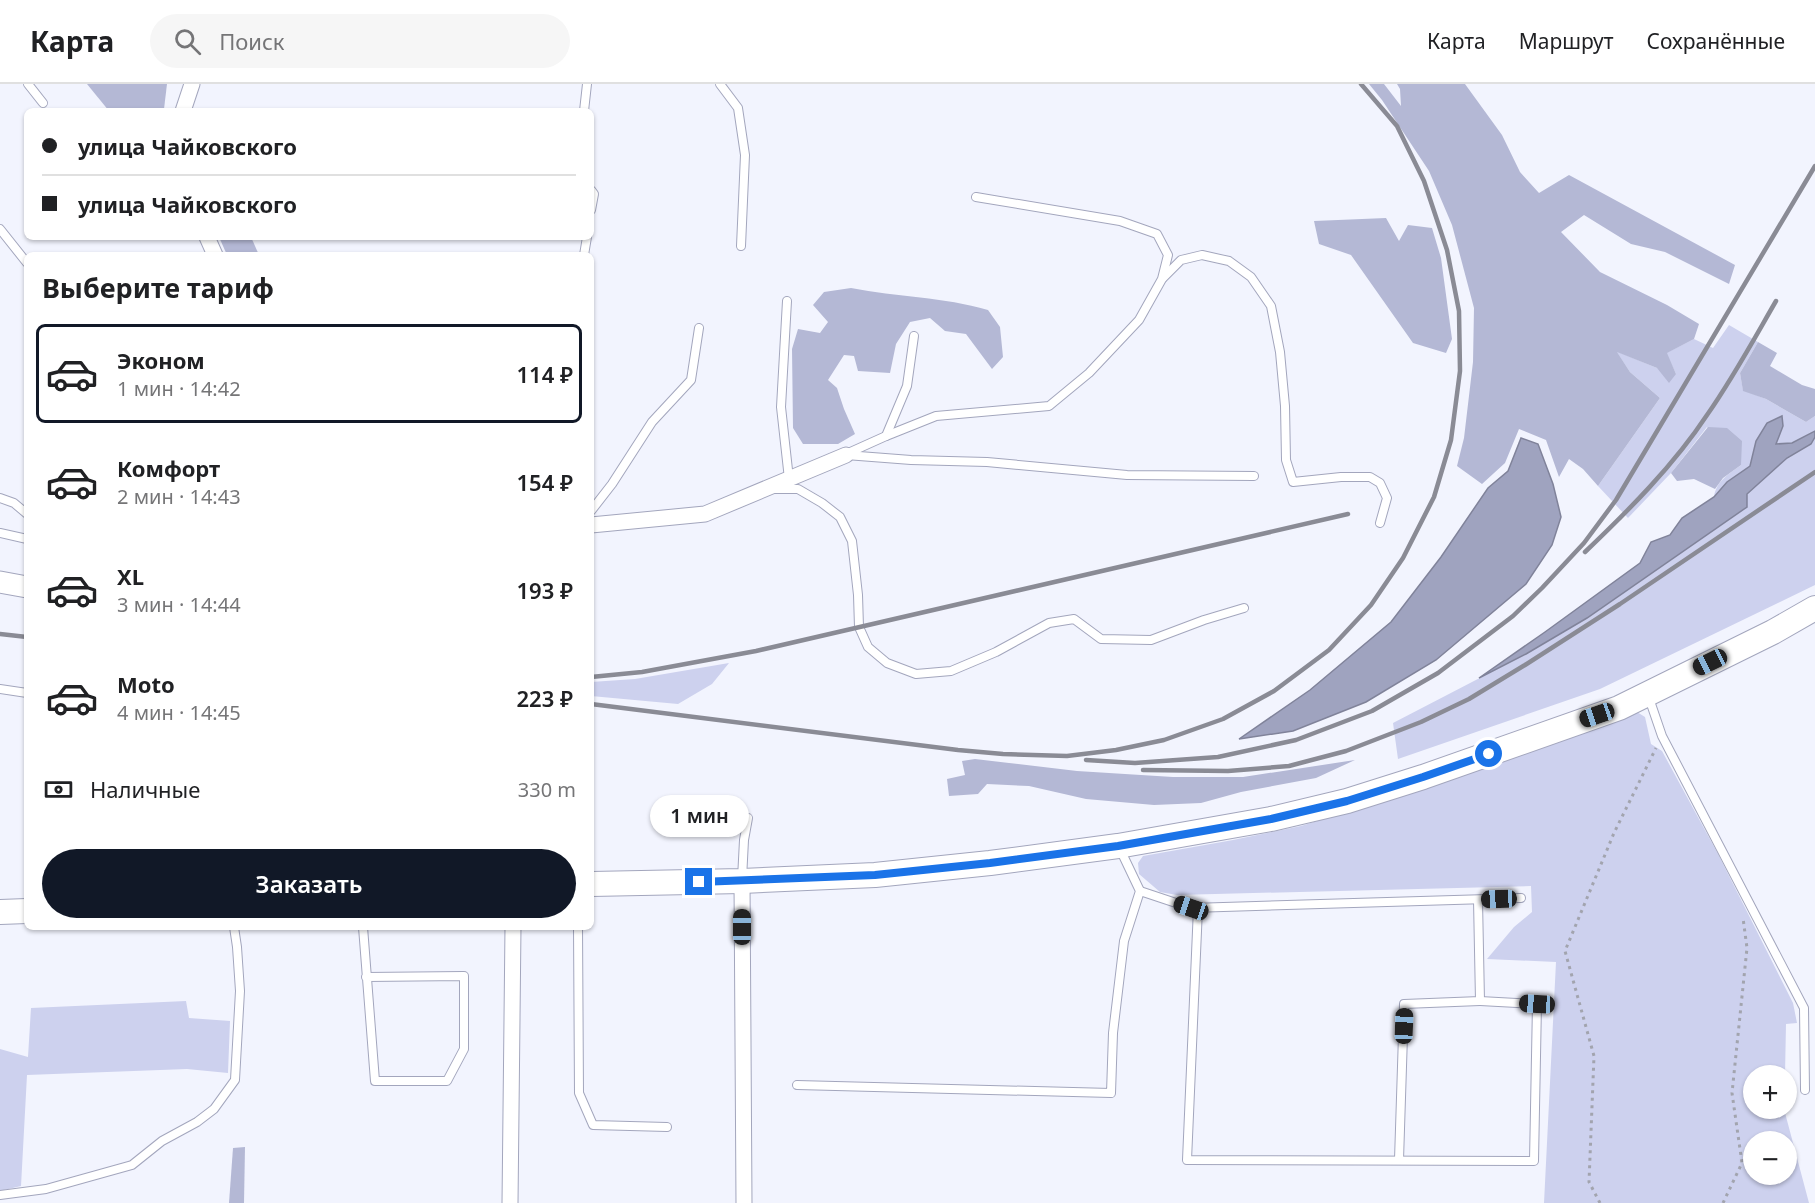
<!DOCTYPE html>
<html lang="ru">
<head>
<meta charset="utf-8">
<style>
	:root { --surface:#fff; --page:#f6f6f6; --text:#202124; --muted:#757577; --line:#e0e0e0; --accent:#111827 }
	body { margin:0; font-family:"Noto Sans",sans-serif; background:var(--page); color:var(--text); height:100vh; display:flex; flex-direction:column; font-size:22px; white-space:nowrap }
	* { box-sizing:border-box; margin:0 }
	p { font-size:20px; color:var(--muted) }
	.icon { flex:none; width:33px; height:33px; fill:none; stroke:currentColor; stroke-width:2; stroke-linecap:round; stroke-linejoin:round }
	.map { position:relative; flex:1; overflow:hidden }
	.sheet { position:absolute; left:24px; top:168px; width:570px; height:678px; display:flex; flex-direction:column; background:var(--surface); border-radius:9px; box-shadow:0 2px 4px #0004 }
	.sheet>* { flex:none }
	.guide { position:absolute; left:24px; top:24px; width:570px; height:132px; border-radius:9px; box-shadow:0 2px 4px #0004; display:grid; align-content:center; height:132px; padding:0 18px; background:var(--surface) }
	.tools { position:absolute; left:1743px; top:981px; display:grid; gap:12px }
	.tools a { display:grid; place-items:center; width:54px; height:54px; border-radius:50%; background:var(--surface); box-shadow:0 2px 4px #0004; font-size:30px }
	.end { position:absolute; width:27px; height:27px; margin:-14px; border:8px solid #1a73e8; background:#fff; box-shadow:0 0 0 3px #fff }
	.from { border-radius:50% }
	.bubble { position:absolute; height:42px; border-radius:21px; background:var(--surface); box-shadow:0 2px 4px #0004; font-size:20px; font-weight:600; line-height:42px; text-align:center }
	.car { position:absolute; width:18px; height:36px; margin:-18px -9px; border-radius:8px; box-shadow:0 0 4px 2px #0007; background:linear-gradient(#222 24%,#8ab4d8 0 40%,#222 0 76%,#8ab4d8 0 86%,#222 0) }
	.guide b { display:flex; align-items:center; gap:21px; height:57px; font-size:22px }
	.guide b+b { border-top:2px solid var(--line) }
	.guide i { width:15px; height:15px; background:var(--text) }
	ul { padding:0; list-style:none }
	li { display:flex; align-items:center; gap:18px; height:99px; margin:0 12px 9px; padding:0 6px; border:3px solid transparent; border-radius:9px }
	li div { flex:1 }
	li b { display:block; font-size:22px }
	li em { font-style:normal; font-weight:600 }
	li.active { border-color:var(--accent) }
	li>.icon { width:54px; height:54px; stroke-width:1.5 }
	h2 { padding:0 18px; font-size:27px; line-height:72px }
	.pay { display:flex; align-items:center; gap:15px; height:66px; padding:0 18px; font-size:22px }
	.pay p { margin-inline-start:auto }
	.cta { display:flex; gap:12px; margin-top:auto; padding:12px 18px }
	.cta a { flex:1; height:69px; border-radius:36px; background:var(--accent); color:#fff; font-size:24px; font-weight:600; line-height:69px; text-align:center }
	header { display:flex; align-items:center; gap:36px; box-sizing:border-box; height:84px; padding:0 30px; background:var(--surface); border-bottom:2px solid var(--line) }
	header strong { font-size:28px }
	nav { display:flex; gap:33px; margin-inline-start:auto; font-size:21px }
	.search { width:420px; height:54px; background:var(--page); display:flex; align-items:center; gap:15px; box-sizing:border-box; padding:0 21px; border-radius:33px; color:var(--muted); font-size:22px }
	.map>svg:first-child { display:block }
</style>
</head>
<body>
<header>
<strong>Карта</strong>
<div class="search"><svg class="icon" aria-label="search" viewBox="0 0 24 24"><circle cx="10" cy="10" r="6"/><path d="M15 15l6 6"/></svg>Поиск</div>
<nav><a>Карта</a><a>Маршрут</a><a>Сохранённые</a></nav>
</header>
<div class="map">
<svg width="1815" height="1119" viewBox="0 0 1815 1119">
	<rect width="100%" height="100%" fill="#f2f4fe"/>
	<g fill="#cdd1ee" fill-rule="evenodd">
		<path d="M1729 241 1758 258 1740 289 1743 306 1766 315 1806 338 1815 332V347L1792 359 1776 360 1783 342 1756 357 1750 382 1727 398 1714 413C1716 397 1729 390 1741 381L1707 343 1671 389 1628 434 1598 402 1660 314 1630 288 1616 267 1657 284 1676 290 1666 269 1694 255 1713 264Z"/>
		<polygon points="1815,353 1815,501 1600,605 1398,675 1393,639 1526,570 1587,534 1747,423 1747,410 1787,374 1811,360"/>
		<polygon points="729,579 712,600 678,620 591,612 591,598 635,595"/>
		<path d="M1637 628 1645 633 1651 660 1662 667 1718 770 1793 919 1797 939 1786 940 1785 991 1754 992V1024L1784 1025 1809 1119H1544L1556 878 1487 875 1514 843 1532 828 1531 802 1177 811 1160 808 1139 790 1138 779 1143 772 1233 756 1301 742 1424 704 1560 658 1619 632ZM1754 1058H1786V1090H1754Z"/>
		<polygon points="186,917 189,934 230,937 228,989 187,985 27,991 21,1102 0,1107 0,965 28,973 31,924"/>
	</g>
	<g fill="#b4b8d5">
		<polygon points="87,0 167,0 164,25 162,27 109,27"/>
		<polygon points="1369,0 1384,0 1401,22 1400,5 1397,0 1465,0 1502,51 1520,88 1539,109 1569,91 1735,181 1729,200 1665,168 1631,160 1584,131 1561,148 1600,188 1667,221 1699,240 1694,255 1667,269 1676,290 1669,299 1657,284 1617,268 1630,288 1660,314 1598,402 1583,385 1569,375 1559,393 1546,356 1519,345 1505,379 1482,400 1457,382 1464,354 1473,278 1474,224 1452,141 1429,87 1382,16"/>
		<polygon points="1386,134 1399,157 1408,141 1432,144 1441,174 1452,255 1446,269 1413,259 1351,171 1319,160 1314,137"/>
		<polygon points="219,153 251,153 259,171 227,171"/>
		<path d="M851 204C897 213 944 213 988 226L1000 243 1003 273 992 285 966 250 945 247 930 234 910 238 896 260 890 289 858 287 854 272 844 271 828 296 837 304 844 325 855 350 838 360H803L793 344 792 265 798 245 820 249 828 238 813 221 824 208Z"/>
		<polygon points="1758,258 1777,269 1770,282 1802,301 1815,305 1815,332 1806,338 1766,315 1743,307 1740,289"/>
		<polygon points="1708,343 1727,344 1742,357 1741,381 1723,394 1715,405 1694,395 1677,397 1671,389"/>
		<polygon points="975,675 1077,687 1173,693 1243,693 1355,676 1316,694 1241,708 1201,719 1154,721 1086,715 1029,702 987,700 978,710 949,712 947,695 965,691 962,677"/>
		<polygon points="245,1063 244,1119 229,1119 233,1064"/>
	</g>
	<g fill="#9fa3bf" stroke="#80839a" stroke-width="1.5">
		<polygon points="1782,332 1783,342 1776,360 1792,359 1815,347 1815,353 1811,360 1787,374 1747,410 1747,423 1587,534 1526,570 1479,594 1545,548 1640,479 1651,458 1670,451 1682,434 1714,413 1727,398 1750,382 1756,357 1767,339"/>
		<polygon points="1521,354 1538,360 1553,400 1561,433 1552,461 1526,500 1436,576 1366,618 1293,647 1239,655 1310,606 1391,538 1441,473 1488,404 1508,387"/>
	</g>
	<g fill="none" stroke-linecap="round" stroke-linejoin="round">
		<g stroke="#a3a6bd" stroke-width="10">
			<g id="service">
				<polyline points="28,0 43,19"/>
				<polyline points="720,0 738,24 745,71 741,162"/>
				<polyline points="584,27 587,0"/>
				<polyline points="591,106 594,110 591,126"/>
				<polyline points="0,145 27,179"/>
				<polyline points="584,171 587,153"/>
				<polyline points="1163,194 1181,176 1202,171 1229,177 1251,193 1271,222 1280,268 1285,322 1286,376 1293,398 1341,393 1370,393 1380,399 1387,414 1380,439"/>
				<polyline points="787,217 781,323 789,395"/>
				<polyline points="886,352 936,332 1049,322 1089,289 1139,236 1162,195 1168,171 1157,150 1120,137 976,113"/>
				<polyline points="846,370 886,352 907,302 914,252"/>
				<polyline points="846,371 911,376 987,378 1127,391 1254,392"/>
				<polyline points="774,405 798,405 822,419 840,433 852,457 858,511 859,543 868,563 887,579 916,590 951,587 996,568 1049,539 1074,535 1101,555 1151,556 1204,536 1244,524"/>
				<polyline points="0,414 14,419 27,430"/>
				<polyline points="591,427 612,400 652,338 691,296 699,244"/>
				<polyline points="0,449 27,455"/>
				<polyline points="0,605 27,609"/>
				<polyline points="1649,614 1662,652 1804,924 1805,1006"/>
				<polyline points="742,795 744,756 748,734"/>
				<polyline points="1140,807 1191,824 1521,814"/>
				<polyline points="1198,824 1187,1076 1534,1077 1537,920 1480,917"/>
				<polyline points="363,843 375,997 447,997 464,965 464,892 366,893"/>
				<polyline points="578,843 579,1009 593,1041 667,1043"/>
				<polyline points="797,1001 1111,1009 1113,949 1124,857 1140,807 1120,765"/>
				<polyline points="1399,1076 1404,920 1480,917 1478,816"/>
				<polyline points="0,1111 46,1105 132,1081 162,1057 197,1038 214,1025 235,996 240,907 237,863 234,843"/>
			</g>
		</g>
		<g stroke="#a3a6bd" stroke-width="17">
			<g id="minor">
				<polyline points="183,27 192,0"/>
				<polyline points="207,153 215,171"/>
				<polyline points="591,441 705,430 846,371"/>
				<polyline points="742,797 744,1119"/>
				<polyline points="510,1119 513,843"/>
			</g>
		</g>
		<g stroke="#a3a6bd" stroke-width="23">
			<polyline id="secondary" points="0,498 27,503"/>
		</g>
		<g stroke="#a3a6bd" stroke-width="26">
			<g id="primary">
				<polyline points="591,800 742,797 875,791 990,779 1118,762 1271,735 1347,717 1423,693 1619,624 1773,548 1815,524"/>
				<polyline points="0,828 27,827"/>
			</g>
		</g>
		<g stroke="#a2a4ae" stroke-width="3" stroke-dasharray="3 4.5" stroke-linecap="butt">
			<polyline points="1600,1119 1589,1098 1594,972 1565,867 1614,749 1656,664"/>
			<polyline points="1723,1119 1742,1079 1732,1009 1747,864 1743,834"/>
		</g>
		<use href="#service" stroke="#fff" stroke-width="8"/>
		<use href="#minor" stroke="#fff" stroke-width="15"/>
		<use href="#secondary" stroke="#fff" stroke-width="21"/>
		<use href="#primary" stroke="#fff" stroke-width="24"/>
		<g stroke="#8a8b95" stroke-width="4.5">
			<path d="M1585 468C1628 427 1674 381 1707 331 1733 294 1754 255 1776 217"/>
			<polyline points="0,550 27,553"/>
			<polyline points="591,593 642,588 756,567 1348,430"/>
			<polyline points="591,620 958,666 1003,670 1067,672 1116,666 1164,656 1223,635 1274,607 1329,566 1371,521 1403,474 1434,413 1451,356 1460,287 1459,227 1447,166 1424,97 1397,42 1361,0"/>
			<polyline points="1086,676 1135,679 1218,673 1296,656 1372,627 1438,589 1513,532 1542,504 1584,459 1616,416 1815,82"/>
			<polyline points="1143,686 1228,687 1289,682 1346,667 1421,638 1469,615 1525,581 1620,520 1815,388"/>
		</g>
	</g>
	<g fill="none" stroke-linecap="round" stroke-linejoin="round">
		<polyline stroke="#1a73e8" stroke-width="8" points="699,798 875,791 990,779 1118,762 1271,735 1347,717 1423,693 1489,670"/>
	</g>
</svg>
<div class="tools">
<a>+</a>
<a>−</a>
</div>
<i class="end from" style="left:1489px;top:670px"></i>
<i class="end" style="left:699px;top:798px"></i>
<div class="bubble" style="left:650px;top:711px;width:99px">1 мин</div>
<i class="car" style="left:1710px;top:578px;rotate:244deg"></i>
<i class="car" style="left:1597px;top:631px;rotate:251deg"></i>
<i class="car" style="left:1499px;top:815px;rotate:268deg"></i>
<i class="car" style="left:1191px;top:824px;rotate:289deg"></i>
<i class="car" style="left:742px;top:843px;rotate:0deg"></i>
<i class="car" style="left:1537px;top:920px;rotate:273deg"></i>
<i class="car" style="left:1404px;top:942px;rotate:2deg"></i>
<div class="guide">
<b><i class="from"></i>улица Чайковского</b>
<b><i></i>улица Чайковского</b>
</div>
<section class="sheet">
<h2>Выберите тариф</h2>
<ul>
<li class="active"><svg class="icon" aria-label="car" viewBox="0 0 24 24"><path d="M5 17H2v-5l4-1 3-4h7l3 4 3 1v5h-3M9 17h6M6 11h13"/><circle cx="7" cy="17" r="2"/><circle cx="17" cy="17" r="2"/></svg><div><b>Эконом</b><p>1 мин · 14:42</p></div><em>114 ₽</em></li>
<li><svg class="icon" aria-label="car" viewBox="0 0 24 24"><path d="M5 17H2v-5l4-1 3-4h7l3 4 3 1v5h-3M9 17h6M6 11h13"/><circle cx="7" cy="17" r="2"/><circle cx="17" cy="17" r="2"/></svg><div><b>Комфорт</b><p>2 мин · 14:43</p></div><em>154 ₽</em></li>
<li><svg class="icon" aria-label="car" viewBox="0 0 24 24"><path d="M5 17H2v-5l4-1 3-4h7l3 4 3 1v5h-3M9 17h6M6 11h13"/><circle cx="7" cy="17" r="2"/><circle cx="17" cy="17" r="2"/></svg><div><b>XL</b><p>3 мин · 14:44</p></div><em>193 ₽</em></li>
<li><svg class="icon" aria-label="car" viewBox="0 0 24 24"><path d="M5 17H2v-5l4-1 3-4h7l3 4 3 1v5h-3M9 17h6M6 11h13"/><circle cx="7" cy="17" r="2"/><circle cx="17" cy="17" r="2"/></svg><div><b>Moto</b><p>4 мин · 14:45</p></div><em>223 ₽</em></li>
</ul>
<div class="pay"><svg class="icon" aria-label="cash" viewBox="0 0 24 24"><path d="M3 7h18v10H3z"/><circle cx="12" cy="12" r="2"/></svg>Наличные<p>330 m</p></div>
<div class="cta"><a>Заказать</a></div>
</section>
</div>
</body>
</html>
